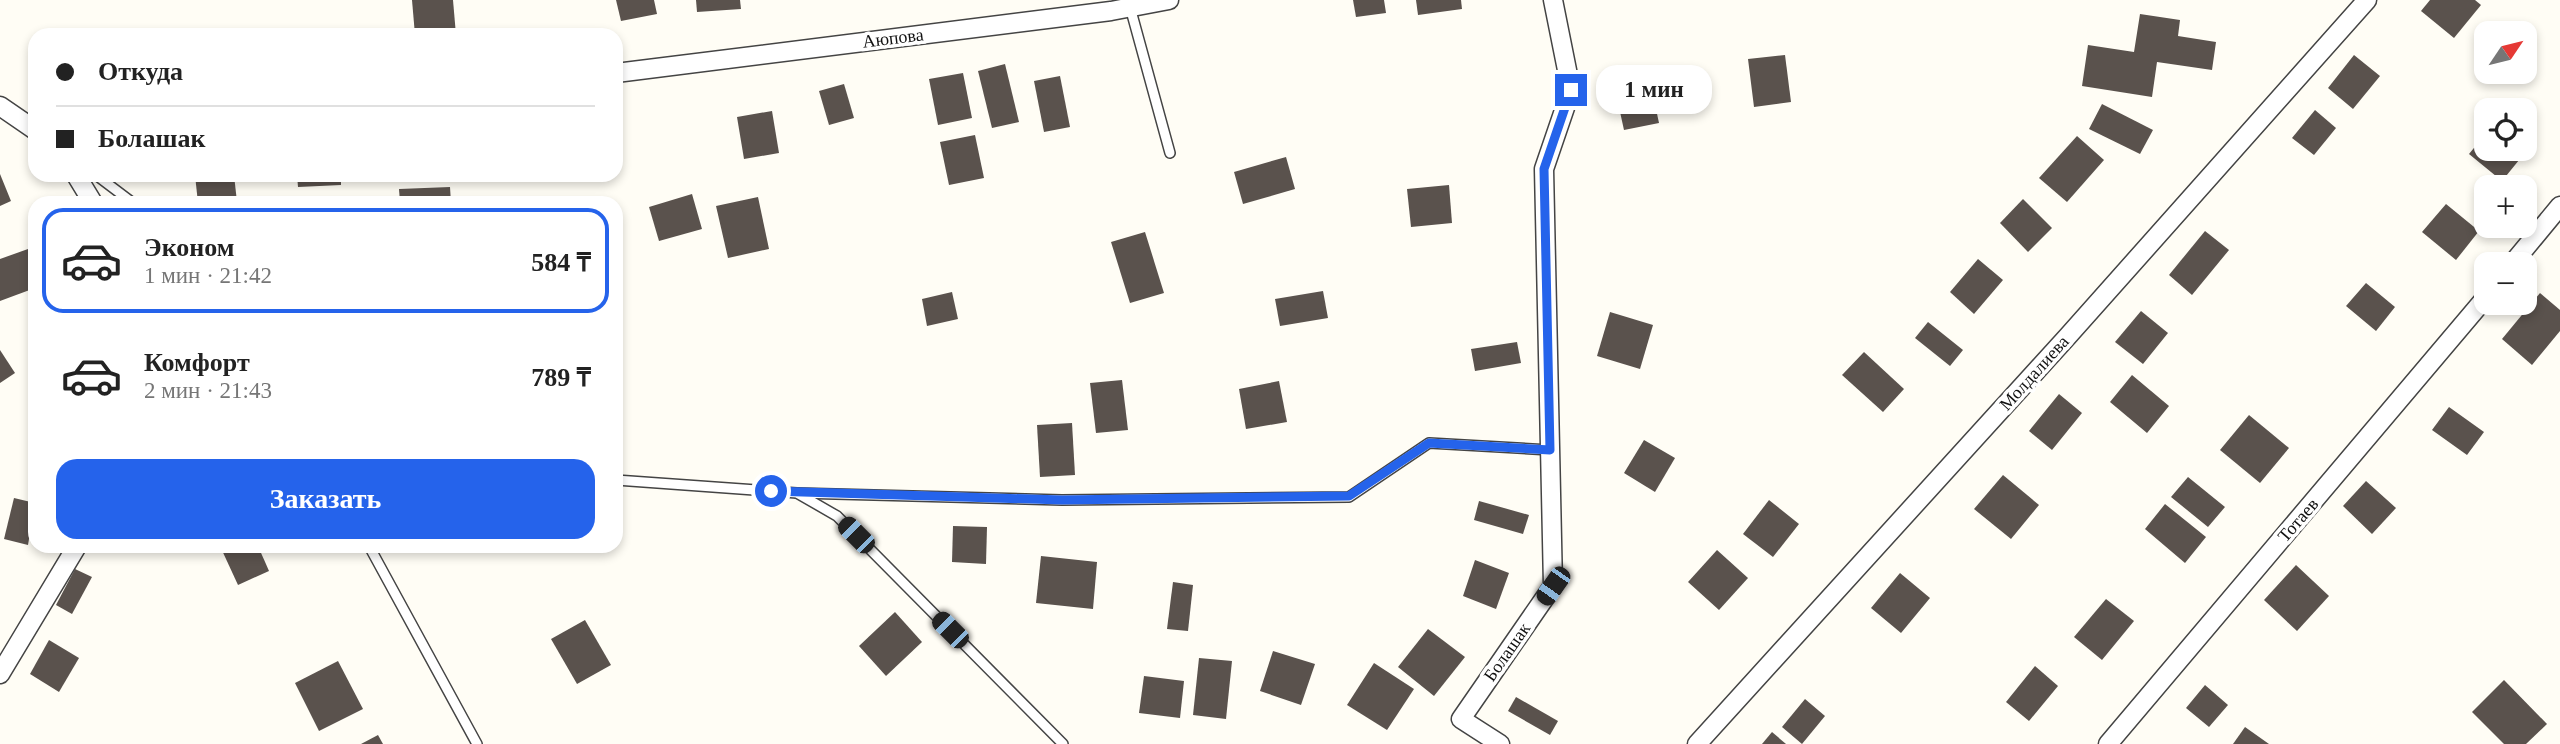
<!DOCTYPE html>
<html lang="ru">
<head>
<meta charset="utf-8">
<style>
	:root { --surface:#fff; --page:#f6f6f6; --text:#222; --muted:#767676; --line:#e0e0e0; --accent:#2563eb }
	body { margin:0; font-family:Georgia,serif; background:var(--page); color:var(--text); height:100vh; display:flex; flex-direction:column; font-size:26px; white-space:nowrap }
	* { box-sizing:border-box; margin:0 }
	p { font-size:23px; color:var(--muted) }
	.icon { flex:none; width:38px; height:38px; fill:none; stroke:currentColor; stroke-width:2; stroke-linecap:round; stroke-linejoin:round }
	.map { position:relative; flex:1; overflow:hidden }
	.drawer { position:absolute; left:28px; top:196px; width:595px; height:357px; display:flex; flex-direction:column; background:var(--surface); border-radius:21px; box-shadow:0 4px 10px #0003 }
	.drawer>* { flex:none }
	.top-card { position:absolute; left:28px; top:28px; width:595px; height:154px; border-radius:21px; box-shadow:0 4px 10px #0003; display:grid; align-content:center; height:154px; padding:0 28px; background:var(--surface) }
	.needle { width:46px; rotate:55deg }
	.fabs { position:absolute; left:2474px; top:21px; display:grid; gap:14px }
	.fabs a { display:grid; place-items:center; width:63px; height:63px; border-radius:14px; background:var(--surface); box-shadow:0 4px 10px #0003; font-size:35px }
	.end { position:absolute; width:32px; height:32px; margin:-16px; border:9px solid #2563eb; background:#fff; box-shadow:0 0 0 4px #fff }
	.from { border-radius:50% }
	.bubble { position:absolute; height:49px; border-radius:21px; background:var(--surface); box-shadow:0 4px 10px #0003; font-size:23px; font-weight:700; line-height:49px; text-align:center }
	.car { position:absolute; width:21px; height:42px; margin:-21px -10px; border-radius:9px; box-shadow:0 0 5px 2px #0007; background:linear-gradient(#222 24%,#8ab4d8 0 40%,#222 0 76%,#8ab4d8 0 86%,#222 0) }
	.top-card b { display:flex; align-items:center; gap:24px; height:66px; font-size:26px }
	.top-card b+b { border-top:2px solid var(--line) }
	.top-card i { width:18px; height:18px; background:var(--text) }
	ul { padding:12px 0 0; list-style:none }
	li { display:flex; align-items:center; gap:21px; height:105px; margin:0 14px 10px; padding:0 14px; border:4px solid transparent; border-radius:21px }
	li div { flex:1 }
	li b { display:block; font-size:26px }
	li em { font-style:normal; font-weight:700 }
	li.active { border-color:var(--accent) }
	li>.icon { width:63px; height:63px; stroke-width:1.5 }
	.button { display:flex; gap:14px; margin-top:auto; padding:14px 28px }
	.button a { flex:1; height:80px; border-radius:21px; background:var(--accent); color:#fff; font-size:28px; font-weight:700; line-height:80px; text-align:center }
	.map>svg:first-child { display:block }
</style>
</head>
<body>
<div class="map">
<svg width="2560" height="744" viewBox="0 0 2560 744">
	<rect width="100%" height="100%" fill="#fffdf5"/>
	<g fill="#5a524d">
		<polygon points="412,0 453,0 456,35 415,35"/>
		<polygon points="616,0 654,0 657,14 621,21"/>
		<polygon points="696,0 740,0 741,9 697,12"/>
		<polygon points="1353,0 1384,0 1386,13 1356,17"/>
		<polygon points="1416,0 1461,0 1462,9 1418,15"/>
		<polygon points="2430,0 2475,0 2481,5 2454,38 2421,11"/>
		<polygon points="2140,14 2180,20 2178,36 2216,42 2212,70 2157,62 2152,97 2082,86 2088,45 2134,52"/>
		<polygon points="1785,55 1791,102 1754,107 1748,59"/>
		<polygon points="2354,55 2380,76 2353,109 2328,88"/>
		<polygon points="1005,64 1019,122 992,128 978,71"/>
		<polygon points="963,73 972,118 938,125 929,79"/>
		<polygon points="1060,76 1070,127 1044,132 1034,81"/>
		<polygon points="1650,81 1659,123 1624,130 1615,89"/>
		<polygon points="844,84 854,118 829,125 819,91"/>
		<polygon points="2102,104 2153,130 2140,154 2089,129"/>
		<polygon points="2315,110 2336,128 2314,155 2292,138"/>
		<polygon points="772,111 779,153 744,159 737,117"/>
		<polygon points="2487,132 2487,149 2528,149 2502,181 2469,154"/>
		<polygon points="975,135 984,178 949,185 940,142"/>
		<polygon points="2077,136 2104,160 2067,202 2039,178"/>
		<polygon points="1286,157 1295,189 1243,204 1234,172"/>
		<polygon points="0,174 11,201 0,206"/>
		<polygon points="195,175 234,175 237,202 198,203"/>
		<polygon points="297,175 341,175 341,185 298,187"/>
		<polygon points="476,175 522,175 522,179 476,182"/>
		<polygon points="562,175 603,175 603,177 562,181"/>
		<polygon points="1449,185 1452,223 1411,227 1407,189"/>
		<polygon points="450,187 451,203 400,203 399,189"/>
		<polygon points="692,194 702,229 659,241 649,207"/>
		<polygon points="758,197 769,249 728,258 716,206"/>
		<polygon points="2023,199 2052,228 2028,252 2000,223"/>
		<polygon points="2446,204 2479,231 2456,260 2422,232"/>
		<polygon points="2205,231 2229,250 2192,295 2169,275"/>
		<polygon points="1145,232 1164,293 1130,303 1111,242"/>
		<polygon points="28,249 35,268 35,288 0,301 0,259"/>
		<polygon points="1978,259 2003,280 1974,314 1950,292"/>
		<polygon points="2366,283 2395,307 2376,331 2346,306"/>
		<polygon points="1323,291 1328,318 1280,326 1275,299"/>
		<polygon points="952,292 958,319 927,326 922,299"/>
		<polygon points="2540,293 2560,310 2560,331 2532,365 2502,339"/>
		<polygon points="2141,311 2168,333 2143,364 2115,342"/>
		<polygon points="1610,312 1653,325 1640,369 1597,356"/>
		<polygon points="1928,322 1963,350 1950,366 1915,338"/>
		<polygon points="1517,342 1521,363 1475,371 1471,349"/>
		<polygon points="0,350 15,373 0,383"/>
		<polygon points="1864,352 1904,389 1883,412 1842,375"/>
		<polygon points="2132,375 2169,406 2147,433 2110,402"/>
		<polygon points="1122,380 1128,430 1096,433 1090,383"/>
		<polygon points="1279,381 1287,422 1246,429 1239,389"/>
		<polygon points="2059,394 2082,413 2052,450 2029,431"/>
		<polygon points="2449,407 2484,432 2467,455 2432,430"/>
		<polygon points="2249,415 2289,448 2260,483 2220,450"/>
		<polygon points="1072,423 1075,475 1040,477 1037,425"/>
		<polygon points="1644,440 1675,458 1655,492 1624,473"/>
		<polygon points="2003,475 2039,505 2011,539 1974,509"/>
		<polygon points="2188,477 2225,507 2208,527 2171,497"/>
		<polygon points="2366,481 2396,508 2372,534 2343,506"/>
		<polygon points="14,498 35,503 28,545 4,539"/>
		<polygon points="1769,500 1799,524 1773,557 1743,534"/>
		<polygon points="1479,501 1529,515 1523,534 1474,520"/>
		<polygon points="2165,504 2206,537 2185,563 2145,529"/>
		<polygon points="953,526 987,527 986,564 952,562"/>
		<polygon points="220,546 258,546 269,571 238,585"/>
		<polygon points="1717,550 1748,578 1719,610 1688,582"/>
		<polygon points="1041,556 1097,562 1093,609 1036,603"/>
		<polygon points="1475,560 1509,573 1496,609 1463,596"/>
		<polygon points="2296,565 2329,596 2297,631 2264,600"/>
		<polygon points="75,569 92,577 72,614 56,605"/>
		<polygon points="1900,573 1930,598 1901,633 1871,608"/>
		<polygon points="1173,582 1193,585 1188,631 1167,629"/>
		<polygon points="2106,599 2134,621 2102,660 2074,637"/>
		<polygon points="895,612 922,642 886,676 859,646"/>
		<polygon points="585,620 611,665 577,684 551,639"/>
		<polygon points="1428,629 1465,657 1434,696 1398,667"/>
		<polygon points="49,640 79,658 59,692 30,674"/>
		<polygon points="1273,651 1315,664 1301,705 1260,691"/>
		<polygon points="1199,658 1232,661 1226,719 1193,715"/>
		<polygon points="338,661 363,709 319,731 295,683"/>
		<polygon points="1374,663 1414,689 1387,730 1347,705"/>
		<polygon points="2035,666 2058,686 2029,721 2006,702"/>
		<polygon points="1144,676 1184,681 1180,718 1139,713"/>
		<polygon points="2504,680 2547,724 2526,744 2504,744 2472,712"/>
		<polygon points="2205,685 2228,705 2209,727 2186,708"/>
		<polygon points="1516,697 1558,721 1550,735 1508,711"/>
		<polygon points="1805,699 1825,716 1802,744 1782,727"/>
		<polygon points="2245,727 2269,744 2233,744"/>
		<polygon points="1772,732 1786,744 1762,744"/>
		<polygon points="378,735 383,744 361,744"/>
	</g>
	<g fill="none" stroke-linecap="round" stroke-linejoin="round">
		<g stroke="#444" stroke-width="12">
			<g id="service">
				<polyline points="1130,7 1170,153"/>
				<polyline points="96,175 133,203"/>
				<polyline points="616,480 797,493 837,516 1063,744"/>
				<polyline points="797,493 1062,500 1349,497 1429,443 1550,450"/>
				<polyline points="369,546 477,744"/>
			</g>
		</g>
		<g stroke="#444" stroke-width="21">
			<g id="minor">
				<polyline points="616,73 1111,11 1169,0"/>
				<polyline points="0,106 35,130"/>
				<polyline points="76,175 93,203"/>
				<polyline points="2512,264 2560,206"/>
				<polyline points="0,674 77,546"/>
				<polyline points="1500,744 1461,719 1553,586 1544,169 1571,90 1553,0"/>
				<polyline points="1697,744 2068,336 2367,0"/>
				<polyline points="2108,744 2487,296"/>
			</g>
		</g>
		<use href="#service" stroke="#fff" stroke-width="9"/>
		<use href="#minor" stroke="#fff" stroke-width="18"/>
	</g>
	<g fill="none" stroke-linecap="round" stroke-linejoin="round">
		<polyline stroke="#2563eb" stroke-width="9" points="771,491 1062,500 1349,496 1429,443 1550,450 1544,169 1571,90"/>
	</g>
	<g text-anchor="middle" stroke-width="7" stroke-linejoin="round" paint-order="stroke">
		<g font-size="18" fill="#111" stroke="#fff">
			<text transform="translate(893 38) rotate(-7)" y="6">Аюпова</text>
			<text transform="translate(2034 373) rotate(-48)" y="6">Молдалиева</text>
			<text transform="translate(2298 520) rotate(-49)" y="6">Тотаев</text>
			<text transform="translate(1507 652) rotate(-55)" y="6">Болашак</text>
		</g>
	</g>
</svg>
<div class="fabs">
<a><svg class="needle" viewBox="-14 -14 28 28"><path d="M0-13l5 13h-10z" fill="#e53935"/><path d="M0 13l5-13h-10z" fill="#767676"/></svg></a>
<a><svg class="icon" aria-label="locate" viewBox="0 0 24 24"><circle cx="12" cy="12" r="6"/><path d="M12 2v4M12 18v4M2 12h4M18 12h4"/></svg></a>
<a>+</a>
<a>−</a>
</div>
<i class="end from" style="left:771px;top:491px"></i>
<i class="end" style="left:1571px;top:90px"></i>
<div class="bubble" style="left:1596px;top:65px;width:116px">1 мин</div>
<i class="car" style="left:856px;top:535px;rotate:315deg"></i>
<i class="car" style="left:1553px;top:586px;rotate:215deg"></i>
<i class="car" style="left:950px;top:630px;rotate:315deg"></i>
<div class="top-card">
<b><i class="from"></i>Откуда</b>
<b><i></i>Болашак</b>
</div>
<section class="drawer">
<ul>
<li class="active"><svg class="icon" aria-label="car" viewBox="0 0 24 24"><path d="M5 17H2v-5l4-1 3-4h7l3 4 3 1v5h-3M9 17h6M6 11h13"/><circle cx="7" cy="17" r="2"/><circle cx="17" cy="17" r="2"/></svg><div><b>Эконом</b><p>1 мин · 21:42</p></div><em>584 ₸</em></li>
<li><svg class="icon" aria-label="car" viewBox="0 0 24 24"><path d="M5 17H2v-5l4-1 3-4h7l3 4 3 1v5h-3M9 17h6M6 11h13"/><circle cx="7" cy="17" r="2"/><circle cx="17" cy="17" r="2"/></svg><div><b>Комфорт</b><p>2 мин · 21:43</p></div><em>789 ₸</em></li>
</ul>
<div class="button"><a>Заказать</a></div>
</section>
</div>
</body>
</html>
